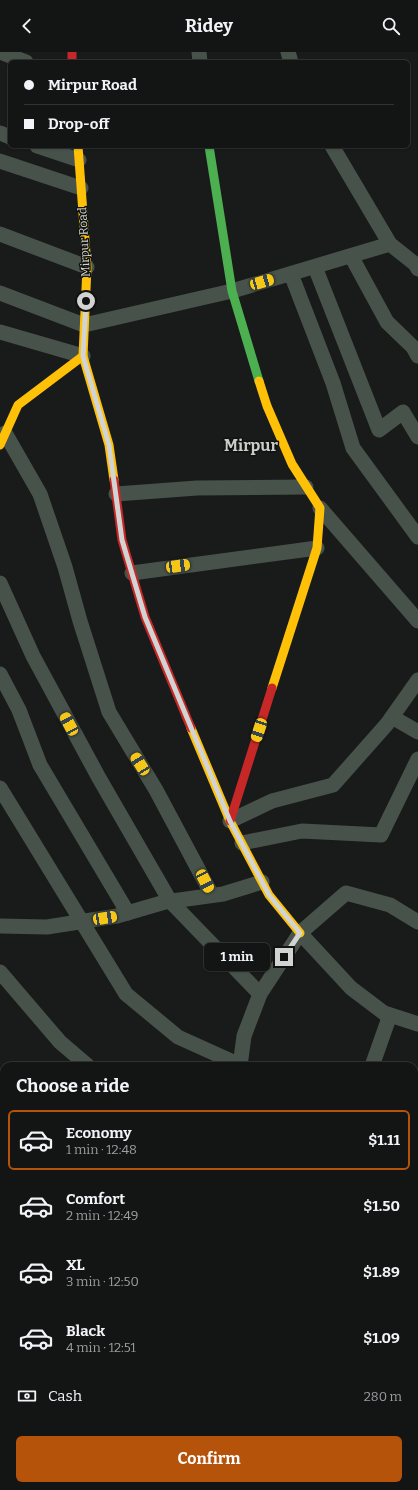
<!DOCTYPE html>
<html lang="en">
<head>
<meta charset="utf-8">
<style>
	:root { --surface:#131414; --page:#202122; --text:#f1f3f6; --muted:#9d9ea0; --line:#323334; --accent:#b45309 }
	body { margin:0; font-family:Bitter,serif; background:var(--page); color:var(--text); height:100vh; display:flex; flex-direction:column; font-size:15px; white-space:nowrap }
	* { box-sizing:border-box; margin:0 }
	p { font-size:13px; color:var(--muted) }
	.icon { flex:none; width:22px; height:22px; fill:none; stroke:currentColor; stroke-width:2; stroke-linecap:round; stroke-linejoin:round }
	.map { position:relative; flex:1; overflow:hidden }
	.details { position:absolute; left:0px; top:1010px; width:418px; height:428px; display:flex; flex-direction:column; background:var(--surface); border-radius:12px 12px 0 0; box-shadow:0 1px 3px #0004,0 0 0 1px var(--line) }
	.details>* { flex:none }
	.top-card { position:absolute; left:8px; top:8px; width:402px; height:88px; border-radius:6px; box-shadow:0 1px 3px #0004,0 0 0 1px var(--line); display:grid; align-content:center; height:88px; padding:0 16px; background:var(--surface) }
	.end { position:absolute; width:18px; height:18px; margin:-9px; border:5px solid #d1d4d2; background:#111; box-shadow:0 0 0 2px #111 }
	.from { border-radius:50% }
	.bubble { position:absolute; height:28px; border-radius:6px; background:var(--surface); box-shadow:0 1px 3px #0004,0 0 0 1px var(--line); font-size:13px; font-weight:700; line-height:28px; text-align:center }
	.car { position:absolute; width:12px; height:24px; margin:-12px -6px; border-radius:5px; box-shadow:0 0 3px 1px #0007; background:linear-gradient(#f5c518 24%,#345 0 40%,#f5c518 0 76%,#345 0 86%,#f5c518 0) }
	.top-card b { display:flex; align-items:center; gap:14px; height:38px; font-size:15px }
	.top-card b+b { border-top:1px solid var(--line) }
	.top-card i { width:10px; height:10px; background:var(--text) }
	ul { padding:0; list-style:none }
	li { display:flex; align-items:center; gap:12px; height:60px; margin:0 8px 6px; padding:0 8px; border:2px solid transparent; border-radius:6px }
	li div { flex:1 }
	li b { display:block; font-size:15px }
	li em { font-style:normal; font-weight:700 }
	li.active { border-color:var(--accent) }
	li>.icon { width:36px; height:36px; stroke-width:1.5 }
	h2 { padding:0 16px; font-size:18px; line-height:48px }
	.pay { display:flex; align-items:center; gap:10px; height:44px; padding:0 16px; font-size:15px }
	.pay p { margin-inline-start:auto }
	.action { display:flex; gap:8px; margin-top:auto; padding:8px 16px }
	.action a { flex:1; height:46px; border-radius:6px; background:var(--accent); color:#fff; font-size:16px; font-weight:700; line-height:46px; text-align:center }
	header { display:flex; justify-content:space-between; align-items:center; height:52px; padding:0 16px; background:var(--surface); font-size:18px; font-weight:700 }
	.map>svg:first-child { display:block }
</style>
</head>
<body>
<header><svg class="icon" aria-label="back" viewBox="0 0 24 24"><path d="M15 5l-7 7 7 7"/></svg>Ridey<svg class="icon" aria-label="search" viewBox="0 0 24 24"><circle cx="10" cy="10" r="6"/><path d="M15 15l6 6"/></svg></header>
<div class="map">
<svg width="418" height="1438" viewBox="0 0 418 1438">
	<rect width="100%" height="100%" fill="#191b1a"/>
	<g fill="none" stroke-linecap="round" stroke-linejoin="round">
		<g stroke="#47534a" stroke-width="15">
			<polyline points="0,0 26,10"/>
			<polyline points="199,0 200,10"/>
			<polyline points="288,0 291,10"/>
			<polyline points="0,81 10,85"/>
			<polyline points="37,94 79,108"/>
			<polyline points="332,94 390,192 415,212 418,217"/>
			<polyline points="0,109 81,136"/>
			<polyline points="0,182 87,215"/>
			<polyline points="351,204 387,270 413,295 418,304"/>
			<polyline points="315,215 379,378 403,360 418,385"/>
			<polyline points="291,222 333,331 353,396 418,485"/>
			<polyline points="0,241 84,273 232,239 390,192"/>
			<polyline points="0,280 83,304"/>
			<polyline points="5,381 40,442 65,515 80,569 109,660 156,738 212,843"/>
			<polyline points="116,442 197,436 306,435"/>
			<polyline points="320,456 418,569"/>
			<polyline points="132,521 317,496"/>
			<polyline points="0,531 33,604 99,726 170,849 260,942"/>
			<polyline points="0,622 19,658 40,713 128,861"/>
			<polyline points="392,665 418,680"/>
			<polyline points="0,736 126,942 178,985 240,1013"/>
			<polyline points="230,769 272,749 333,733 387,672 418,628"/>
			<polyline points="242,791 302,779 381,783 418,707"/>
			<polyline points="0,874 47,875 117,864 165,850 223,842 262,830"/>
			<polyline points="300,881 351,936 384,961 418,972"/>
			<polyline points="0,920 60,990 88,1014"/>
			<polyline points="240,1014 244,984 260,942 300,881 346,841 390,853 418,870"/>
			<polyline points="372,1014 390,963"/>
			<polyline points="414,1070 418,1071"/>
			<polyline points="0,1129 2,1131 4,1129"/>
			<polyline points="414,1222 418,1223"/>
			<polyline points="0,1286 4,1288"/>
			<polyline points="0,1345 4,1346"/>
			<polyline points="0,1406 4,1401"/>
			<polyline points="97,1438 99,1434"/>
			<polyline points="188,1438 190,1434"/>
			<polyline points="267,1438 267,1434"/>
			<polyline points="418,1438 418,1437"/>
		</g>
		<polyline stroke="#4caf50" stroke-width="9" points="209,94 232,239 259,329"/>
		<g stroke="#ffc107" stroke-width="9">
			<polyline points="78,94 87,215 83,304 109,393 114,428"/>
			<polyline points="259,329 267,354 292,412 320,456 317,496 272,636"/>
			<polyline points="0,393 18,353 83,304"/>
			<polyline points="191,676 230,769 269,843 300,881"/>
		</g>
		<g stroke="#c62828" stroke-width="9">
			<polyline points="72,0 72,10"/>
			<polyline points="114,428 122,488 145,565 191,676"/>
			<polyline points="230,769 272,636"/>
		</g>
	</g>
	<g fill="none" stroke-linecap="round" stroke-linejoin="round">
		<polyline stroke="#d1d4d2" stroke-width="5" points="86,249 83,304 109,393 122,488 145,565 230,769 269,843 300,881 284,905"/>
	</g>
	<g text-anchor="middle" stroke-width="3" stroke-linejoin="round" paint-order="stroke">
		<g font-size="12" fill="#d1d4d2" stroke="#101310">
			<text transform="translate(84 190) rotate(-93)" y="4">Mirpur Road</text>
		</g>
		<g font-size="16" font-weight="bold" fill="#c8cdc9" stroke="#101310">
			<text x="251" y="399">Mirpur</text>
		</g>
	</g>
</svg>
<i class="end from" style="left:86px;top:249px"></i>
<i class="end" style="left:284px;top:905px"></i>
<div class="bubble" style="left:204px;top:891px;width:66px">1 min</div>
<i class="car" style="left:262px;top:230px;rotate:74deg"></i>
<i class="car" style="left:178px;top:514px;rotate:82deg"></i>
<i class="car" style="left:69px;top:672px;rotate:332deg"></i>
<i class="car" style="left:259px;top:678px;rotate:198deg"></i>
<i class="car" style="left:140px;top:712px;rotate:328deg"></i>
<i class="car" style="left:205px;top:829px;rotate:153deg"></i>
<i class="car" style="left:105px;top:866px;rotate:81deg"></i>
<div class="top-card">
<b><i class="from"></i>Mirpur Road</b>
<b><i></i>Drop-off</b>
</div>
<section class="details">
<h2>Choose a ride</h2>
<ul>
<li class="active"><svg class="icon" aria-label="car" viewBox="0 0 24 24"><path d="M5 17H2v-5l4-1 3-4h7l3 4 3 1v5h-3M9 17h6M6 11h13"/><circle cx="7" cy="17" r="2"/><circle cx="17" cy="17" r="2"/></svg><div><b>Economy</b><p>1 min · 12:48</p></div><em>$1.11</em></li>
<li><svg class="icon" aria-label="car" viewBox="0 0 24 24"><path d="M5 17H2v-5l4-1 3-4h7l3 4 3 1v5h-3M9 17h6M6 11h13"/><circle cx="7" cy="17" r="2"/><circle cx="17" cy="17" r="2"/></svg><div><b>Comfort</b><p>2 min · 12:49</p></div><em>$1.50</em></li>
<li><svg class="icon" aria-label="car" viewBox="0 0 24 24"><path d="M5 17H2v-5l4-1 3-4h7l3 4 3 1v5h-3M9 17h6M6 11h13"/><circle cx="7" cy="17" r="2"/><circle cx="17" cy="17" r="2"/></svg><div><b>XL</b><p>3 min · 12:50</p></div><em>$1.89</em></li>
<li><svg class="icon" aria-label="car" viewBox="0 0 24 24"><path d="M5 17H2v-5l4-1 3-4h7l3 4 3 1v5h-3M9 17h6M6 11h13"/><circle cx="7" cy="17" r="2"/><circle cx="17" cy="17" r="2"/></svg><div><b>Black</b><p>4 min · 12:51</p></div><em>$1.09</em></li>
</ul>
<div class="pay"><svg class="icon" aria-label="cash" viewBox="0 0 24 24"><path d="M3 7h18v10H3z"/><circle cx="12" cy="12" r="2"/></svg>Cash<p>280 m</p></div>
<div class="action"><a>Confirm</a></div>
</section>
</div>
</body>
</html>
